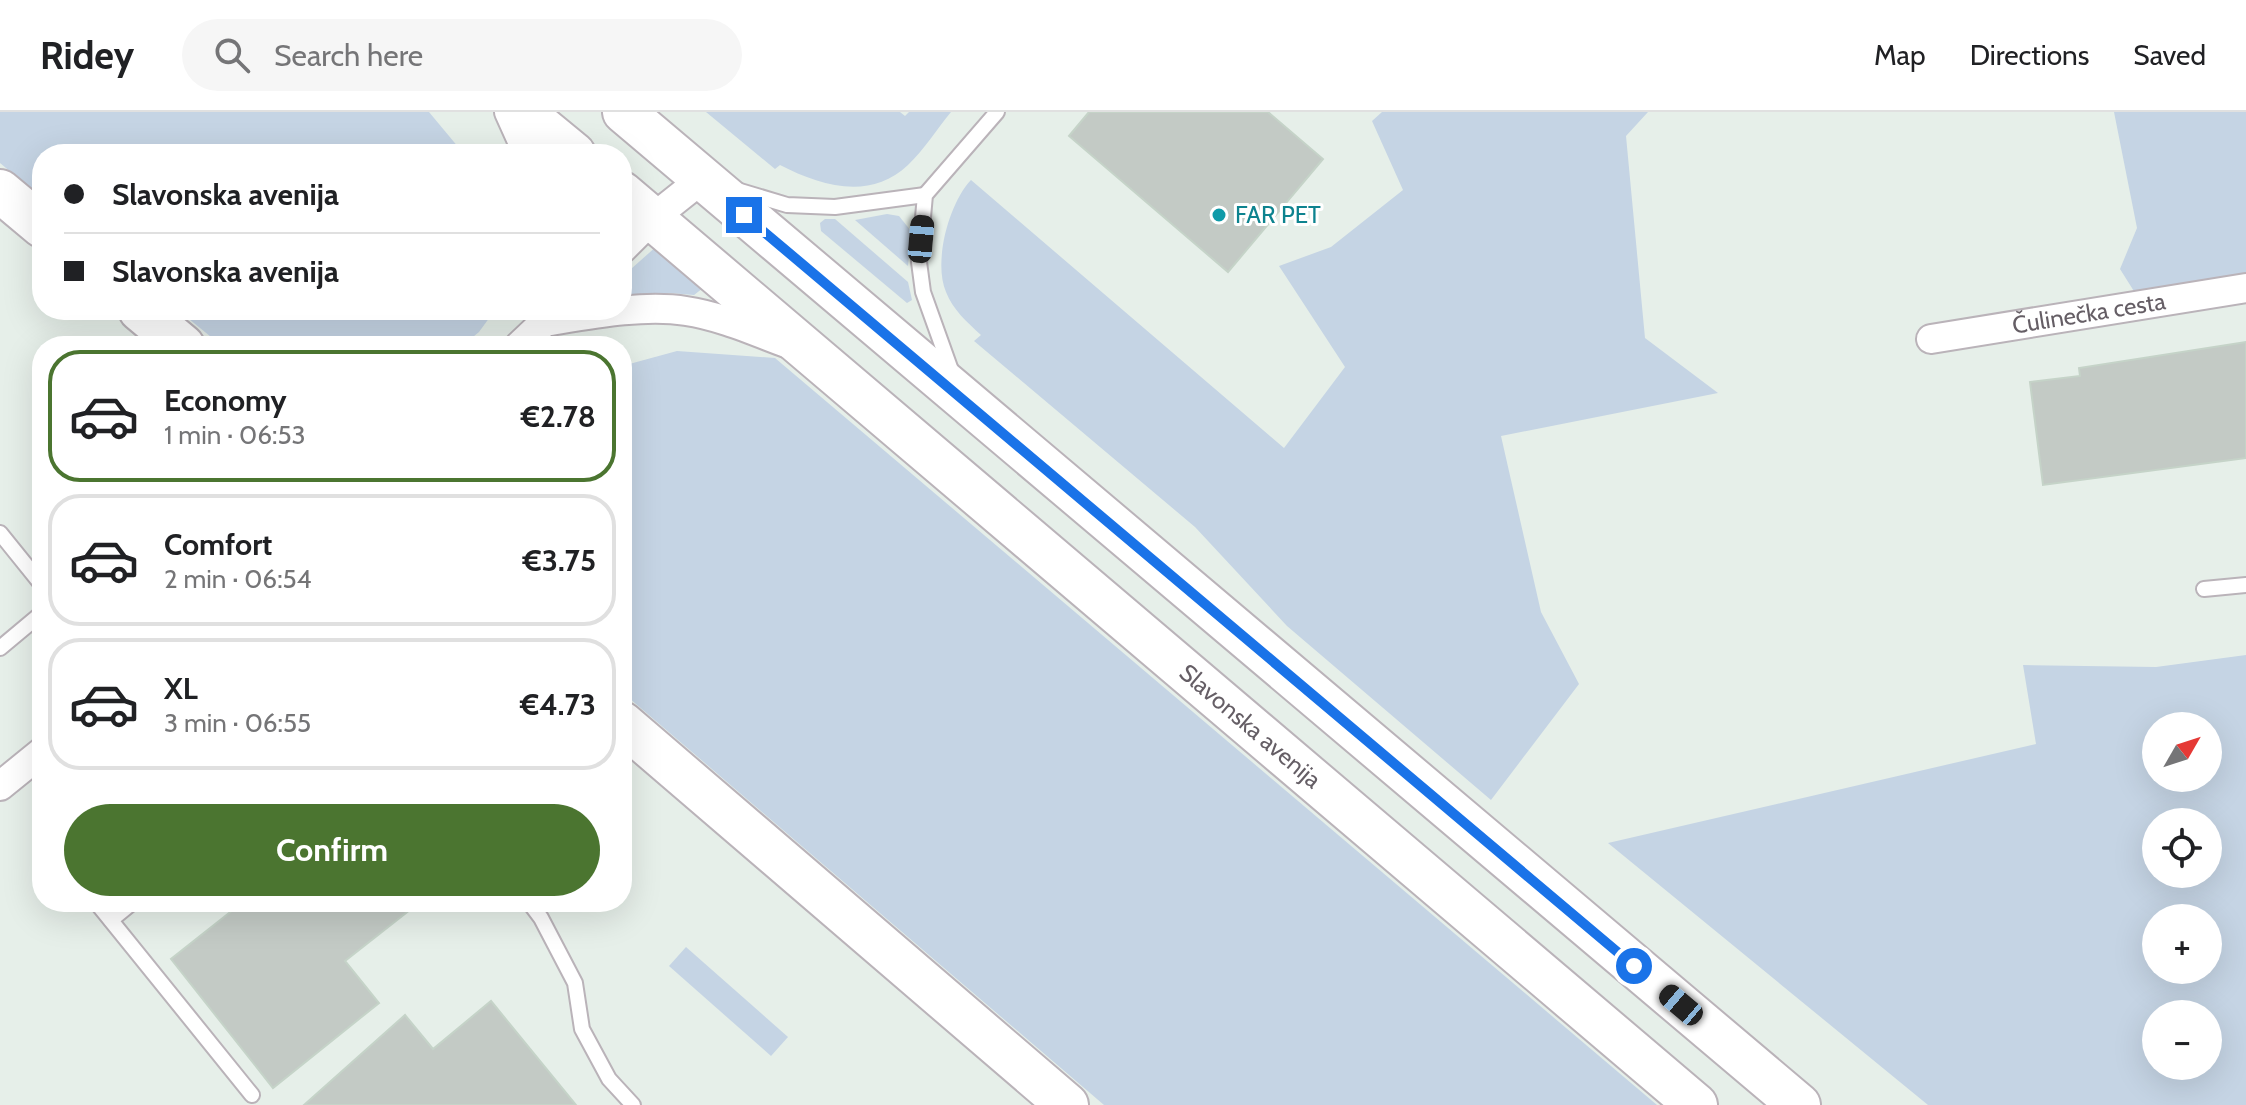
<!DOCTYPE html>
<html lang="en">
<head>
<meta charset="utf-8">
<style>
	:root { --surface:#fff; --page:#f6f6f6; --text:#202124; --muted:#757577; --line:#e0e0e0; --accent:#4b7530 }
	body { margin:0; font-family:Cabin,sans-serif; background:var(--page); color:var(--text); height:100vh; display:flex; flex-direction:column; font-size:30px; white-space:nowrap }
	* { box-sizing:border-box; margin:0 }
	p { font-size:26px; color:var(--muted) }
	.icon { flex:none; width:44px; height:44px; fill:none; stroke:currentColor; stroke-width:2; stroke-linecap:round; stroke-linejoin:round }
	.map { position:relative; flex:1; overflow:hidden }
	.side { position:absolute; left:32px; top:224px; width:600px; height:576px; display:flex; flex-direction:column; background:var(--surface); border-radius:32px; box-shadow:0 8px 32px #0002 }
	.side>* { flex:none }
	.banner { position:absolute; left:32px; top:32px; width:600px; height:176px; border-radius:32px; box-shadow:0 8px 32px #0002; display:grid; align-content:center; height:176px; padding:0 32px; background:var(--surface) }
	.needle { width:52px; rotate:51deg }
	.buttons { position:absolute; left:2142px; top:600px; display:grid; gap:16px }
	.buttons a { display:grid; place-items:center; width:80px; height:80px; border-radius:50%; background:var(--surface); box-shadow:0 8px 32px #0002; font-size:40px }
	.end { position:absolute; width:36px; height:36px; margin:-18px; border:10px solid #1a73e8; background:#fff; box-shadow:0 0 0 4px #fff }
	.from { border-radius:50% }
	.car { position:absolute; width:24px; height:48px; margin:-24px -12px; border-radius:10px; box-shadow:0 0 6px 2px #0007; background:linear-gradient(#222 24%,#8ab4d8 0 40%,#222 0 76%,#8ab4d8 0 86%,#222 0) }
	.banner b { display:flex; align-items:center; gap:28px; height:76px; font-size:30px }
	.banner b+b { border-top:2px solid var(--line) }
	.banner i { width:20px; height:20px; background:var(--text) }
	ul { padding:14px 0 0; list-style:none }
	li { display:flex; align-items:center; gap:24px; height:132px; margin:0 16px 12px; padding:0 16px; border:4px solid var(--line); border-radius:32px }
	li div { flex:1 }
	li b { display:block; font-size:30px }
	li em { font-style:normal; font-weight:700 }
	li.selected { border-color:var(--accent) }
	li>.icon { width:72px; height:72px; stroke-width:1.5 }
	.primary-button { display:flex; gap:16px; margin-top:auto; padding:16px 32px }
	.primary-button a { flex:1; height:92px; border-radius:48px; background:var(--accent); color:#fff; font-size:32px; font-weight:700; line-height:92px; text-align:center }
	header { display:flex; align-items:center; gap:48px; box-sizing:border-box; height:112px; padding:0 40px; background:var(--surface); border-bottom:2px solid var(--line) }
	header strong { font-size:38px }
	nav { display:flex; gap:44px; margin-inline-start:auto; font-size:28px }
	.search { width:560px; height:72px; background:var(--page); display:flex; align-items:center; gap:20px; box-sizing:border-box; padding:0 28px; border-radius:44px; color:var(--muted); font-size:30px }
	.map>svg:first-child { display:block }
</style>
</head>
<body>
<header>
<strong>Ridey</strong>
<div class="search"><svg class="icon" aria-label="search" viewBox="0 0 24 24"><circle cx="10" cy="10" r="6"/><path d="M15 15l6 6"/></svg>Search here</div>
<nav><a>Map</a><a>Directions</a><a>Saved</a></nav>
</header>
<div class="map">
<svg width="2246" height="993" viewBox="0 0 2246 993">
	<rect width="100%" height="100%" fill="#e6efe9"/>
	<g fill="#c5d4e4" fill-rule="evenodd">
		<polygon points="0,0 429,0 464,42 42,42 42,86 0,51"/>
		<path d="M706 0H900L905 4 909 0H951C937 17 924 38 908 53 870 89 821 74 780 53L775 57Z"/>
		<path d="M1382 0H1648L1626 24 1645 226 1718 281 1501 324 1541 500 1579 572 1491 688 1287 514 1195 415 974 229 981 223C967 210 953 198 946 180 933 150 949 91 971 68L1284 336 1345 255 1279 154 1331 135 1403 78 1372 9Z"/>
		<polygon points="2114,0 2246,0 2246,162 2137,184 2120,157 2137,116"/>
		<polygon points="887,102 899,104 911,119 908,154 855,108"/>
		<polygon points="825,107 835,107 908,170 912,188 907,191 821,119 820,111"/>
		<polygon points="658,133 703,176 694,183 670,181 622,186 622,165"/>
		<polygon points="178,198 495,198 479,220 462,234 222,234"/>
		<polygon points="677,239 775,246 1657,993 1104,993 622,580 622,254"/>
		<path d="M2246 543V993H1928L1608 731 2036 632 2023 553 2156 555ZM2156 614H2208V666H2156ZM2208 710V762H2156V710ZM2156 806H2208V858H2156ZM2156 902H2208V954H2156Z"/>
		<polygon points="686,835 788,925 771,944 669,854"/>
	</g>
	<g fill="#c3cac5" stroke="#c5d3c8" stroke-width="2">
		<polygon points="1089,0 1268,0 1323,47 1228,160 1069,24"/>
		<polygon points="2246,230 2246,346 2043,373 2030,270 2080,264 2079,256"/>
		<polygon points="243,790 420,790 345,849 379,891 273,976 171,847"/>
		<polygon points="491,889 576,993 304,993 405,903 433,937"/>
	</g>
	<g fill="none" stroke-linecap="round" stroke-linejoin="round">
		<g stroke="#bab3b9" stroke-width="18">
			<g id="lane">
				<polyline points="737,78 787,93 835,95 925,83"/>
				<polyline points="952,261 923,180 919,150 925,83 997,0"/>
				<polyline points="0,421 42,473"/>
				<polyline points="2204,477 2246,473"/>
				<polyline points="0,536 42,501"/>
				<polyline points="96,790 252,983"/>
				<polyline points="529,790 541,806 575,871 582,917 609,967 633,993"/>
				<polyline points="111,808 133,790"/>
			</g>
		</g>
		<g stroke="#bab3b9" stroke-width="32">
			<g id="street">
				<polyline points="509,0 528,42"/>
				<polyline points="622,137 653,106 702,67"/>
				<path d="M545 210C588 203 643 192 686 199 720 204 754 219 786 231"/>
				<path id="s1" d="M1931 227 2246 176"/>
				<polyline points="519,234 557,198"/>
				<polyline points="0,674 42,640"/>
			</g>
		</g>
		<g stroke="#bab3b9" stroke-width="46">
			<g id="secondary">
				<polyline points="523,0 574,42"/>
				<polyline points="624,0 1799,993"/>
				<polyline points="0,79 42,114"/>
				<path id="s2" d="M622 81 1696 993"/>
				<polyline points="140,198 183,234"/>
				<polyline points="622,611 1067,993"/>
			</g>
		</g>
		<use href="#lane" stroke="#fff" stroke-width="14"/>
		<use href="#street" stroke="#fff" stroke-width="28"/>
		<use href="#secondary" stroke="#fff" stroke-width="42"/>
	</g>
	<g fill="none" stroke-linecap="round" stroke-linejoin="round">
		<polyline stroke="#1a73e8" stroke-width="10" points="744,103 1634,854"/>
	</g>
	<circle fill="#0f9aa8" stroke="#fff" stroke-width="3" cx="1219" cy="103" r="8"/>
	<g text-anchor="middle" stroke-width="6" stroke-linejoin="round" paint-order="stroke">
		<g font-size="24" fill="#0d838f" stroke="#fff" text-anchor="start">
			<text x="1235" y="111">FAR PET</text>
		</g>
		<g font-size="24" fill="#655e65" stroke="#fff">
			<text dy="8" stroke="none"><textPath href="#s1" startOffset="160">Čulinečka cesta</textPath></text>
			<text dy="8" stroke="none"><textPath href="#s2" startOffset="824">Slavonska avenija</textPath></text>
		</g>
	</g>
</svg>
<div class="buttons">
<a><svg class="needle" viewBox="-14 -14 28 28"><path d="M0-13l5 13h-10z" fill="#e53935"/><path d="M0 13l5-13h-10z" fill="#757577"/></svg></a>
<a><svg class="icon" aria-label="locate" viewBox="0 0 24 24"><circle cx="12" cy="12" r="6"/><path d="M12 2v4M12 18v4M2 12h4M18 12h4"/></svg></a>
<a>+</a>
<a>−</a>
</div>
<i class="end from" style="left:1634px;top:854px"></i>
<i class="end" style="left:744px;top:103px"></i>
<i class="car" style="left:921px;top:127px;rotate:5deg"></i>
<i class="car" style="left:1681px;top:893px;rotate:310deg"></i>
<div class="banner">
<b><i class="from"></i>Slavonska avenija</b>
<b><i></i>Slavonska avenija</b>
</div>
<section class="side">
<ul>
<li class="selected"><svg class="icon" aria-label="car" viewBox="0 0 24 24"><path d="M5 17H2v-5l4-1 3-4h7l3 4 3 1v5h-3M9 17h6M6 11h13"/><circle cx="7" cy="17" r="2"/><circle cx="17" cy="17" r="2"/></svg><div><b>Economy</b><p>1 min · 06:53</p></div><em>€2.78</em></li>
<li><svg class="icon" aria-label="car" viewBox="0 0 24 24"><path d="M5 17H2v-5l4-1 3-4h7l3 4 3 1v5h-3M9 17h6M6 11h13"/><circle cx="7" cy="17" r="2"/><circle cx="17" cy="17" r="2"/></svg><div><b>Comfort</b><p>2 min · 06:54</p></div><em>€3.75</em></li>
<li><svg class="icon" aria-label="car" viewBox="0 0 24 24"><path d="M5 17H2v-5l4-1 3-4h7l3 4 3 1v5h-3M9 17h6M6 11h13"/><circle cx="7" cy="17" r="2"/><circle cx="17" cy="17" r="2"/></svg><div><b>XL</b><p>3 min · 06:55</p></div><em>€4.73</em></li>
</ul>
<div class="primary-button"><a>Confirm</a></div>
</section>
</div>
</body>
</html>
